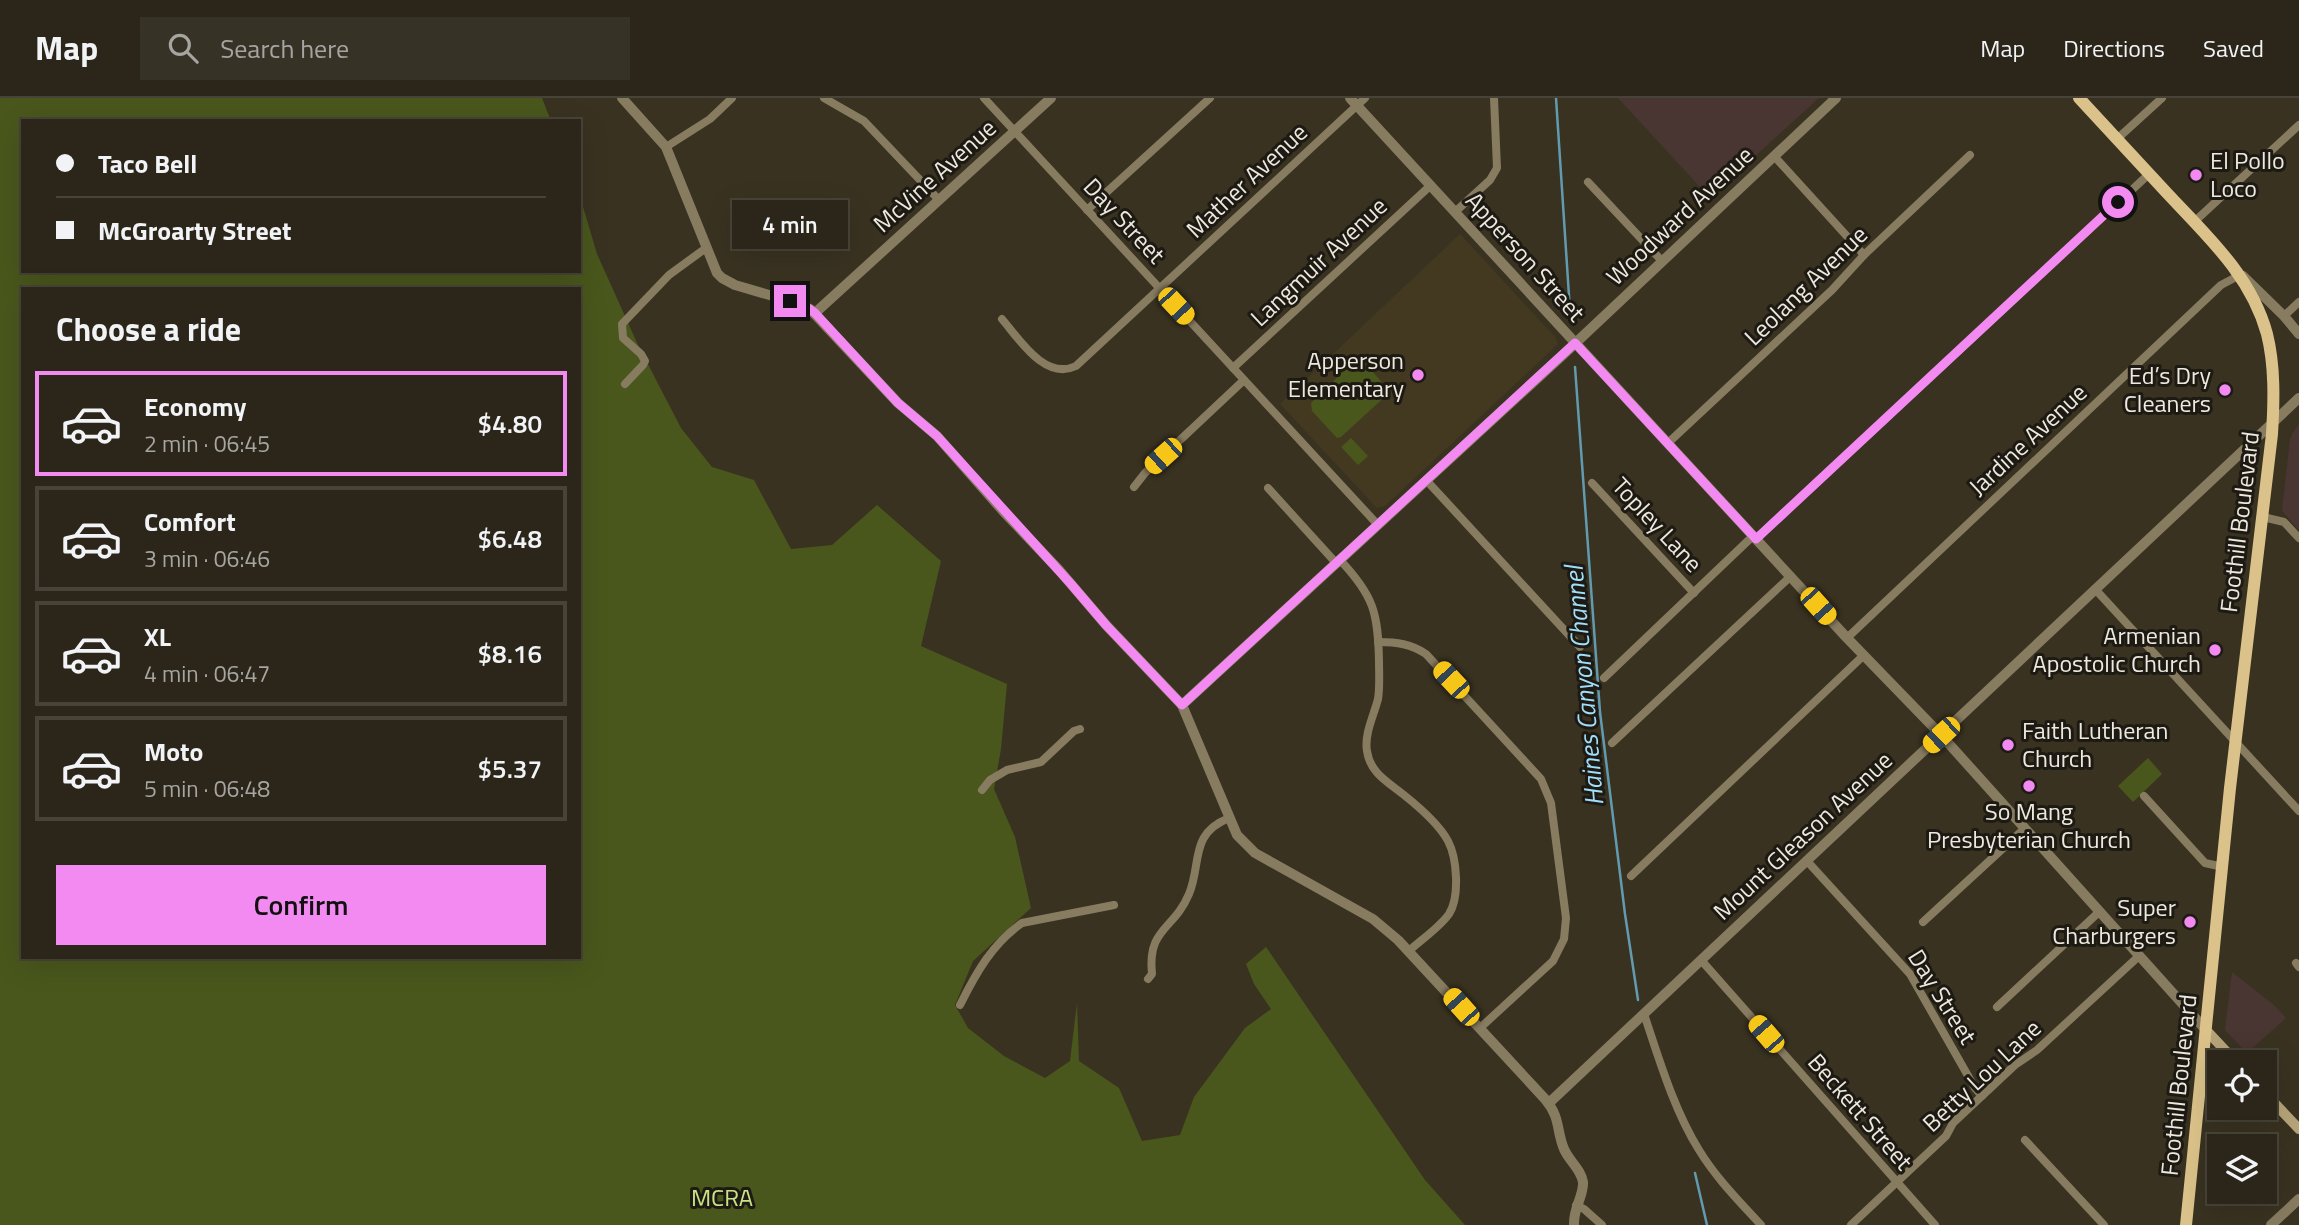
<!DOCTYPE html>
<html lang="en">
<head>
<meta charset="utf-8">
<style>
	:root { --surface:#2b2619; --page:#373226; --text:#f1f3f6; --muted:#a6a5a2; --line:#474338; --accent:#f38af1 }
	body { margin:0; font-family:"Titillium Web",sans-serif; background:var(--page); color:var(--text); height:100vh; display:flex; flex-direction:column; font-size:26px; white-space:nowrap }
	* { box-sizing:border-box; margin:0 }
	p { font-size:23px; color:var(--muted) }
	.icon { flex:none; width:38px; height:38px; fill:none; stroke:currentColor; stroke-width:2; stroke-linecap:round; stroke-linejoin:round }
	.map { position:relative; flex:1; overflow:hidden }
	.details { position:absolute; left:21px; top:189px; width:560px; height:672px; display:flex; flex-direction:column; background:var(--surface); border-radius:0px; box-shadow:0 7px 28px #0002,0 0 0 2px var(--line) }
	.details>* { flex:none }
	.top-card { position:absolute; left:21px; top:21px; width:560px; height:154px; border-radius:0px; box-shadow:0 7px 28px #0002,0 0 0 2px var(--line); display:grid; align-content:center; height:154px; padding:0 35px; background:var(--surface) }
	.buttons { position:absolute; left:2207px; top:952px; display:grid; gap:14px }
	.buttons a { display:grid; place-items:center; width:70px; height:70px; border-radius:0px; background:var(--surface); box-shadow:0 7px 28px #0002,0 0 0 2px var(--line); font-size:35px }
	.end { position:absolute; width:32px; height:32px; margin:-16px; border:9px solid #f38af1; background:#111; box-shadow:0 0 0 4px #111 }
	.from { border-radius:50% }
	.bubble { position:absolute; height:49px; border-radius:0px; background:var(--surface); box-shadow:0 7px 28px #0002,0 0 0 2px var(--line); font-size:23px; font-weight:600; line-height:49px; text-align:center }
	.car { position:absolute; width:21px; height:42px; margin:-21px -10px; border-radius:9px; box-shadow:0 0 5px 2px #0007; background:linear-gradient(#f5c518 24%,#345 0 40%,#f5c518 0 76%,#345 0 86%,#f5c518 0) }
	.top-card b { display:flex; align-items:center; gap:24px; height:66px; font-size:26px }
	.top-card b+b { border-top:2px solid var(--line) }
	.top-card i { width:18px; height:18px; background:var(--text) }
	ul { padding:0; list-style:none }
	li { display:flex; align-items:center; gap:21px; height:105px; margin:0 14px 10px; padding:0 21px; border:4px solid var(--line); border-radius:0px }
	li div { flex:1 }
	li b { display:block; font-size:26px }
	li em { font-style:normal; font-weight:600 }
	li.current { border-color:var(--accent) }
	li>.icon { width:63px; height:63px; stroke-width:1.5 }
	h2 { padding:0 35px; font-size:32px; line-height:84px }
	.cta { display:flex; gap:14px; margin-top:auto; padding:14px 35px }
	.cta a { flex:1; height:80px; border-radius:0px; background:var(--accent); color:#111; font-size:28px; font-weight:600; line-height:80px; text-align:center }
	header { display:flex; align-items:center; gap:42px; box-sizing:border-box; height:98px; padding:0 35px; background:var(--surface); border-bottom:2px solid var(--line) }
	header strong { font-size:33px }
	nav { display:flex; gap:38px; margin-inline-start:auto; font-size:24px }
	.search { width:490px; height:63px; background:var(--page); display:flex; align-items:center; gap:18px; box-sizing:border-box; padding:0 24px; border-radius:0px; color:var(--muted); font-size:26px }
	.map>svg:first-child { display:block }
</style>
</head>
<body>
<header>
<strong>Map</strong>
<div class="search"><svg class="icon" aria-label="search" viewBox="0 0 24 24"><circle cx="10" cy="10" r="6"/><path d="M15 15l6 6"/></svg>Search here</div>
<nav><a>Map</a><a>Directions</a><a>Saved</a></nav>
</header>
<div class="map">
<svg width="2299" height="1127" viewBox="0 0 2299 1127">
	<rect width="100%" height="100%" fill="#393221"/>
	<g fill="#493532">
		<polygon points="1618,0 1819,0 1722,88 1709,90 1699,88"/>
		<polygon points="2299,326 2299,432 2282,413 2290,341 2292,336"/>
		<polygon points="2232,874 2274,907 2286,920 2247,955 2225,932"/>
	</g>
	<polygon fill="#433921" points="1460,136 1556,240 1558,246 1385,408 1377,410 1280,306"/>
	<g fill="#49571c" fill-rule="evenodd">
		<path d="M0 0H542L551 23H23V173H579V95L597 156 638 247 681 330 712 369 754 382 791 451 832 447 877 407 941 463 921 548 1007 586 1001 651 994 691 1015 739 1031 810 973 863 955 907 968 930 1004 958 1045 980 1070 963 1077 905 1079 963 1119 990 1142 1043 1180 1037 1194 999 1245 930 1271 911 1254 886 1246 866 1266 849 1425 1082 1465 1127H0ZM23 191H579V859H23Z"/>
		<polygon points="1356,261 1362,261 1390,294 1341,339 1337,340 1312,313 1311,305"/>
		<polygon points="1351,340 1368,358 1358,367 1341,349"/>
		<polygon points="2148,660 2162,676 2133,704 2118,688"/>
	</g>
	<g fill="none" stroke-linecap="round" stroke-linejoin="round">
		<g stroke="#629baf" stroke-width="2.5">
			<polyline points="1556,0 1570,213"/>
			<polyline points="1575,269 1600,614 1625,816 1638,902"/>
			<polyline points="1695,1075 1707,1127"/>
		</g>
		<g stroke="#877b60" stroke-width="8">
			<polyline points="824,0 864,23 939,102"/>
			<polyline points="984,0 1378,427"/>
			<polyline points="2117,41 2162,0"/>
			<polyline points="666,49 710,21 732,0"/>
			<polyline points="1774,58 1864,157"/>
			<polyline points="1588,84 1662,163"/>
			<polyline points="1087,112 1210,0"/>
			<polyline points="1455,114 1490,82 1497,70 1494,0"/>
			<polyline points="2194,124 2299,27"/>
			<polyline points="2284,218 2299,204"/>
			<path d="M1002 221C1019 241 1045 283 1076 268L1365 0"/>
			<polyline points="1233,270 1431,87"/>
			<polyline points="625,286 643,267 645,263 641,256 623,240 622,226 669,177 706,150"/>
			<polyline points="1668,345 1832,192 1864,157 1970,57"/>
			<polyline points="1427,383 1580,549"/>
			<polyline points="1592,385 1694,495"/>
			<polyline points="1134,389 1145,375 1244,282"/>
			<polyline points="1268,390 1337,466"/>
			<polyline points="2263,419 2284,424 2299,440"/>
			<polyline points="1756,441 2149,76"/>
			<path d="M1340 462C1374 498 1378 515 1379 563 1379 576 1380 589 1378 601 1374 617 1364 636 1367 653 1370 675 1388 684 1404 697 1419 709 1439 726 1448 743 1457 760 1460 799 1449 816 1439 830 1422 841 1410 852"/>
			<polyline points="2095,491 2299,713"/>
			<polyline points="1847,540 2221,187 2240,177"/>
			<path d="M1378 544C1397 544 1411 546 1426 556L1541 681 1551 705 1566 820 1564 841 1553 863 1480 930"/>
			<polyline points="1604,580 1753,438"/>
			<polyline points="1612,645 1791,478"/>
			<polyline points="982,692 990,682 1007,672 1041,664 1074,633 1080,631"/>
			<polyline points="2144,698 2205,765 2223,769"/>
			<polyline points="1807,763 1910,876 1975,990 1982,998"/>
			<polyline points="1631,778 1863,558"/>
			<polyline points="1923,824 2024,731"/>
			<polyline points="1701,862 1935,1127"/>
			<polyline points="2296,865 2299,869"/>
			<path d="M1148 881 1152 876C1147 830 1174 832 1189 796 1202 765 1189 736 1229 720"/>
			<path d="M960 907C976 875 992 846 1022 825L1114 807"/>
			<polyline points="1997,909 2099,814"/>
			<path d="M1644 916C1659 961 1674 1012 1699 1052 1716 1080 1739 1103 1761 1127"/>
			<polyline points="2025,1042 2104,1127"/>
			<polyline points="1576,1107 1584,1111 1602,1127"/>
			<polyline points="1851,1127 1946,1038 1953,1025 2015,967 2037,952 2139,858"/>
		</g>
		<g stroke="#877b60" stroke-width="10">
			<path d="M622 0 666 49 717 175 722 180 735 187 797 205 810 211 898 305 937 338 1003 413 1059 472 1106 527 1182 607 1237 737 1255 755 1373 821 1398 842 1545 1001C1561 1020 1556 1032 1564 1051 1569 1063 1581 1071 1583 1084 1584 1098 1573 1110 1574 1127"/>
			<polyline points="1350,0 1847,540 1941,637 2206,932"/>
			<polyline points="2243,178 2284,218 2299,236"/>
			<polyline points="815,215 1051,0"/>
			<polyline points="1182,607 1566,254 1836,0"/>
			<polyline points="1549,1005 2299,300"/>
			<polyline points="2271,1127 2299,1101"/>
		</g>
		<g stroke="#b6a378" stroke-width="10">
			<polyline points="2206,932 2236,964"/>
			<polyline points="2264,994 2299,1031"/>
		</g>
		<path stroke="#dbc28a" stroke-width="12" d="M2079 0C2108 31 2137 63 2166 94 2206 137 2251 177 2267 236 2275 268 2274 303 2272 336L2230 690 2186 1127"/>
	</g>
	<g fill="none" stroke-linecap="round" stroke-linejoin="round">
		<polyline stroke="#f38af1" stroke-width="9" points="790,203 805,208 815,215 898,305 937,338 1071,486 1106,527 1182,607 1575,245 1756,441 2118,104"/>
	</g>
	<g fill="#f38af1" stroke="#1d1a13" stroke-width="2.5">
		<circle cx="2196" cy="77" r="7"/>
		<circle cx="1418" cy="277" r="7"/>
		<circle cx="2225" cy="292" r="7"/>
		<circle cx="2215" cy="552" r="7"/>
		<circle cx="2008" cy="647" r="7"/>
		<circle cx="2029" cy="688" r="7"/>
		<circle cx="2190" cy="824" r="7"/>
	</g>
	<g text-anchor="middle" stroke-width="6" stroke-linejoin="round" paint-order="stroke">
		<g font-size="24" fill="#eee9df" stroke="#1d1a13" text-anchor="end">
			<text x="2210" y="71" text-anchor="start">El Pollo<tspan x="2210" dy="28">Loco</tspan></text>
			<text x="1404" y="271">Apperson<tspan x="1404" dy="28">Elementary</tspan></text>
			<text x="2211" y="286">Ed’s Dry<tspan x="2211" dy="28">Cleaners</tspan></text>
			<text x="2201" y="546">Armenian<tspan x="2201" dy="28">Apostolic Church</tspan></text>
			<text x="2022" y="641" text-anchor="start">Faith Lutheran<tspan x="2022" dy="28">Church</tspan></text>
			<text x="2029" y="722" text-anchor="middle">So Mang<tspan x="2029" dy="28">Presbyterian Church</tspan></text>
			<text x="2176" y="818">Super<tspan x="2176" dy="28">Charburgers</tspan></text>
		</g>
		<g font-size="24" fill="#eee9df" stroke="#1d1a13">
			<text transform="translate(935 78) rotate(-42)" y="8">McVine Avenue</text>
			<text transform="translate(1247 83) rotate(-43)" y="8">Mather Avenue</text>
			<text transform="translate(1680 118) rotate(-43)" y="8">Woodward Avenue</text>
			<text transform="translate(1124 123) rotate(47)" y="8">Day Street</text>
			<text transform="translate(1525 159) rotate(48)" y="8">Apperson Street</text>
			<text transform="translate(1319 164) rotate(-43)" y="8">Langmuir Avenue</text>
			<text transform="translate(1806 188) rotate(-44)" y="8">Leolang Avenue</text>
			<text transform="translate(2028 342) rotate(-43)" y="8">Jardine Avenue</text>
			<text transform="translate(2240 424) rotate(-83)" y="8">Foothill Boulevard</text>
			<text transform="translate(1657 427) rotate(47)" y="8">Topley Lane</text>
			<text transform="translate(1803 738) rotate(-43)" y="8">Mount Gleason Avenue</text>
			<text transform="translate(1942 899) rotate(58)" y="8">Day Street</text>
			<text transform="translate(1982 978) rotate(-43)" y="8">Betty Lou Lane</text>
			<text transform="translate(2179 987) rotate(-84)" y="8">Foothill Boulevard</text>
			<text transform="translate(1860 1014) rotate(49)" y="8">Beckett Street</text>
		</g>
		<g font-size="24" fill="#c9e285" stroke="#1d1a13">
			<text x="722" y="1108">MCRA</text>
		</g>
		<g font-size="26" font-style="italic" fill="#a1defa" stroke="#1d1a13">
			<text transform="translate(1584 588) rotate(-95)" y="9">Haines Canyon Channel</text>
		</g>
	</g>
</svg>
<div class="buttons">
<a><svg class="icon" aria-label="locate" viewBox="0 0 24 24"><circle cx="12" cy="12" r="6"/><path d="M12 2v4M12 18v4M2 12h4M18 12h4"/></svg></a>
<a><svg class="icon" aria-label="layers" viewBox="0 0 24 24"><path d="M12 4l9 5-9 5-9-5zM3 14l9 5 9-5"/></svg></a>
</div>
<i class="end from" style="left:2118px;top:104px"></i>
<i class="end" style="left:790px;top:203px"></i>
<div class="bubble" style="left:732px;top:102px;width:116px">4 min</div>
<i class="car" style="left:1176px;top:208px;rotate:137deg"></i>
<i class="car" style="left:1163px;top:358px;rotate:228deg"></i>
<i class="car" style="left:1818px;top:508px;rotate:138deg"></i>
<i class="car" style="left:1451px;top:582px;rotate:317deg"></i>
<i class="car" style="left:1941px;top:637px;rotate:227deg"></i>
<i class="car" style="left:1461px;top:909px;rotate:318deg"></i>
<i class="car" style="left:1766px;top:936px;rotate:319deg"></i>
<div class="top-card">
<b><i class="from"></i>Taco Bell</b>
<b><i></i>McGroarty Street</b>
</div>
<section class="details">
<h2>Choose a ride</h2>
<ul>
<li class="current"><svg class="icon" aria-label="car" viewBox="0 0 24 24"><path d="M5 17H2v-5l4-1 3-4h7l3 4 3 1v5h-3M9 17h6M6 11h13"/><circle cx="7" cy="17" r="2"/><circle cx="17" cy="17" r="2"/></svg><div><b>Economy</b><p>2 min · 06:45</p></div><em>$4.80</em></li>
<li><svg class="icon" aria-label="car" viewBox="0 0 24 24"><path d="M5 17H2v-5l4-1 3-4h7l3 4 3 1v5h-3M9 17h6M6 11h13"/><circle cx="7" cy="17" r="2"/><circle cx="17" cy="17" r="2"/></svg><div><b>Comfort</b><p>3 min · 06:46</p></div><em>$6.48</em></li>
<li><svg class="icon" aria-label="car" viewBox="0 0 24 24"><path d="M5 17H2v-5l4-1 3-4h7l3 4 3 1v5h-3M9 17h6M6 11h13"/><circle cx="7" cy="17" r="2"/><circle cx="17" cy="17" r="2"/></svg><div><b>XL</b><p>4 min · 06:47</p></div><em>$8.16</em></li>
<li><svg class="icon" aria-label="car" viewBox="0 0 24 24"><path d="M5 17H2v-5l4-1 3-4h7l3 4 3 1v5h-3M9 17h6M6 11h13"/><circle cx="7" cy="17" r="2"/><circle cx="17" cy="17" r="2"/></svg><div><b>Moto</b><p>5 min · 06:48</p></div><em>$5.37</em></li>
</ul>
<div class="cta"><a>Confirm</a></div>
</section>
</div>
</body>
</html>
